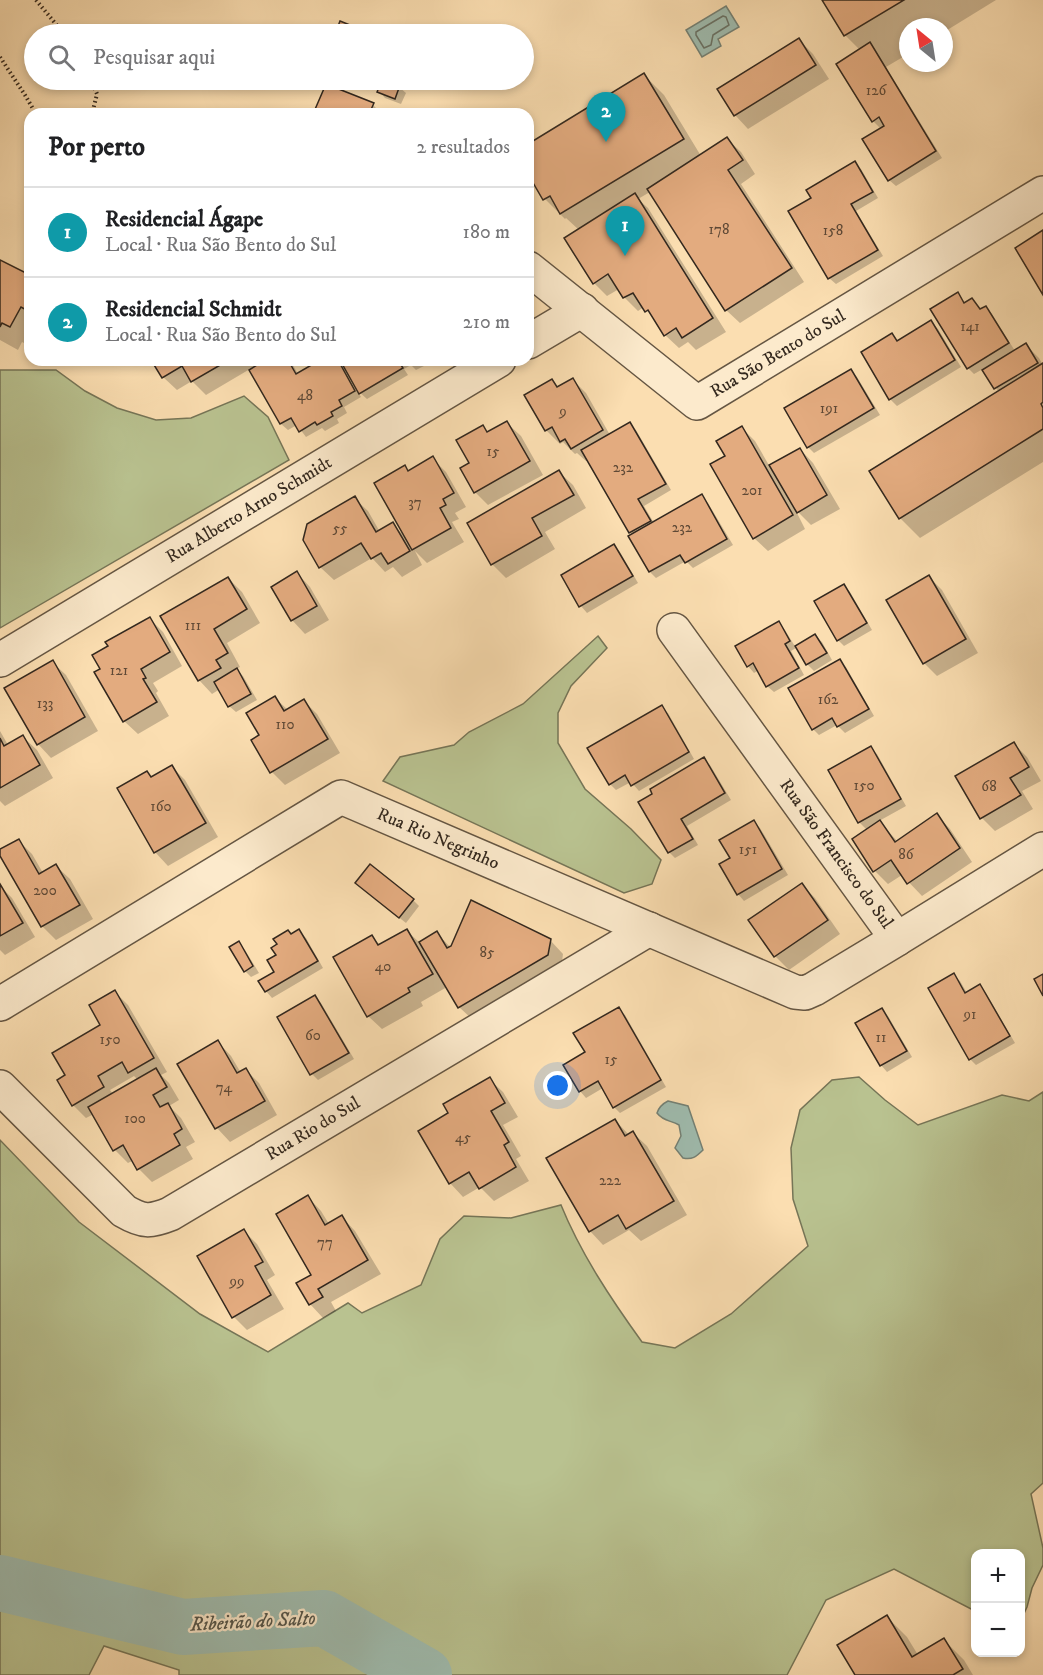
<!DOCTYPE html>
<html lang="pt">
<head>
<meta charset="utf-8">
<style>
  :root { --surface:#fff; --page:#f2f2f2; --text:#202124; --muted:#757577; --line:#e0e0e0; --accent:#d93025 }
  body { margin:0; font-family:"IM FELL DW Pica",serif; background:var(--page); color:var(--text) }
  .controls { position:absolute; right:18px; bottom:18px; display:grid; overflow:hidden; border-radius:12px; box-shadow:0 3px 9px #0003 }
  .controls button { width:54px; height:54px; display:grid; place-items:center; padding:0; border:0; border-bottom:2px solid var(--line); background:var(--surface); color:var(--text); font:30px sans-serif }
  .compass { position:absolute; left:899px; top:18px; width:54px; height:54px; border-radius:50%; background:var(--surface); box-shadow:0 3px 9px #0003; rotate:330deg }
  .you { position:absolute; left:558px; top:1086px; width:21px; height:21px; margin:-15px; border:4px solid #fff; border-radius:50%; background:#1a73e8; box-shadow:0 0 0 9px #1a73e833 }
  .badge { display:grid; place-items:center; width:39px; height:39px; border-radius:50%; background:var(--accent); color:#fff; font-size:20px; font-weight:700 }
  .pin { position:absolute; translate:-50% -50px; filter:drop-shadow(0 2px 3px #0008) }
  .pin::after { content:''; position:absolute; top:32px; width:21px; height:18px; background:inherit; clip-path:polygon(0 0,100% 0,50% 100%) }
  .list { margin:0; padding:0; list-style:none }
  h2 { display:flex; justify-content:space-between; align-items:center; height:78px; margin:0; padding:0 24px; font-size:26px }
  h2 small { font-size:20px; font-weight:400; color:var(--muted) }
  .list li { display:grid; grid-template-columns:39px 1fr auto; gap:18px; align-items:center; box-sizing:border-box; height:90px; padding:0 24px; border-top:2px solid var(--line) }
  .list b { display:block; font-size:22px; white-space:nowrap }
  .list p { margin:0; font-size:20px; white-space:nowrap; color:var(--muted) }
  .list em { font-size:20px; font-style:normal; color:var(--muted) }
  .icon { flex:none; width:33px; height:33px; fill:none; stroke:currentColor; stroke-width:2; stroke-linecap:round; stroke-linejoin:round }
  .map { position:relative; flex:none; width:1043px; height:1675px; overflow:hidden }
  .search { position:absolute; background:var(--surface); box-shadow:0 3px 9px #0003; left:24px; top:24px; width:510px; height:66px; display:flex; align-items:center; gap:15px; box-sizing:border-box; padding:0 21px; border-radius:33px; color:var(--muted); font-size:22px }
  .panel { position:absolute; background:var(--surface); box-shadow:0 3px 9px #0003; left:24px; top:108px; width:510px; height:258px; border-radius:18px }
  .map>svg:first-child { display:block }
</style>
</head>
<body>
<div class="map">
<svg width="1043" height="1675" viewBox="0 0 1043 1675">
  <rect width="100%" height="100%" fill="#fbdeb1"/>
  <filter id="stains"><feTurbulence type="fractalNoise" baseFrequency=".00333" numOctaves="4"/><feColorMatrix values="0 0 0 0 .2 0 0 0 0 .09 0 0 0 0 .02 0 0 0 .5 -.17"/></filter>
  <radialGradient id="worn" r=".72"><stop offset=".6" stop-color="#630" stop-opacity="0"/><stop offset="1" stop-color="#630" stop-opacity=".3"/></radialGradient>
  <g fill="#b9c290" stroke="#767557" stroke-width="1.5">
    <path d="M0,370H56L85,391L117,408L156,420L191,418L244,396L268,417L289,460L0,628Z"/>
    <path d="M598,636L607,648L571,686L558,713V743L585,789L631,829L661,860L652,884L624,893L383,781L400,757L454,745L469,732L523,704Z"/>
    <path d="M859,1077L885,1100L918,1125L1002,1095L1029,1101L1043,1092V1483L1031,1494L1043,1548V1565L1032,1588L1027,1607L1021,1620L1020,1554H976L975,1611L894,1569L826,1600L787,1675H179V1670L104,1646L89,1675H0V1140L79,1222L200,1314L268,1352L348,1303L362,1313L421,1285L440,1239L464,1216L511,1218L561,1205C581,1254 611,1299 642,1342L675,1348L731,1314L808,1246L793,1199L791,1148L800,1110L832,1080Z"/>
  </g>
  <g fill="#9fbcaf" stroke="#748175" stroke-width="1.5">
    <path d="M726,6L739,27L718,39L721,46L702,57L686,30Z"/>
    <path d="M668,1101L688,1106L703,1150C696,1157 692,1160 683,1158L675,1148L681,1136L679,1125C671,1120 664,1122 657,1113C659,1107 662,1104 668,1101Z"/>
  </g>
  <g fill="#0003" fill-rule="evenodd">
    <path d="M823,0H996L944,32V27H908V54L886,67L942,158L896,186L889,180L881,129L873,121L860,50L845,35Z"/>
    <path d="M799,40L813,54L829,79L748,129L735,115Z"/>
    <path d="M644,75L664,95L701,156L727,139L741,152L755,174L741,184L804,282L740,323L726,310L650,192L638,199L648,208L726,332L696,350L688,342L679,348L665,335L657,321L644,307L638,311L624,297L619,289L607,296L594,283L579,230L566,218L565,219L545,199L529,173L535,169L528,158V146Z"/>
    <path d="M384,80L399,87L406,93L401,104L385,98L379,91Z"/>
    <path d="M373,105L379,111L378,114H315Z"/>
    <path d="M854,163L861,169L878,198L856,211L883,256L836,284L829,278L813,198Z"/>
    <path d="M0,262L30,277V346L22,342L18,350L0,340Z"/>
    <path d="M958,294L966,304L972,300L981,310L986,307L992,314L1015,351L1026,345L1039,358L1043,365V462L920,538L900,518L999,392L983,369L974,374L968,368Z"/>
    <path d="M931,322L938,329L961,367L897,406L890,399L863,353L891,335L898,342Z"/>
    <path d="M153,360H256L259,365L268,360H290L298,374L323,360H339L341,362V360H431L432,362L416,370L411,365L404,369L408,375L367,399L357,390L361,397L344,407L347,413L337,419L339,423L325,431L322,428L306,437L297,425L288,430L281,424L250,369L206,395L192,381L177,390L163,377Z"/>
    <path d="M851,371L857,377L880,415L814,453L808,447Z"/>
    <path d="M573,380L586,393L610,435L629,424L636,430L671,490L644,506L654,523L701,496L708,503L733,545L693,568L686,561L656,578L650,572L633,535L588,460L586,461L577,453L575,454L563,442L560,444L546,430L552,381L559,388Z"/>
    <path d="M507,423L521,436L543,475L488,505L475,492L471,463L482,427L488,433Z"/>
    <path d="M742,428L755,441L770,467L800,449L813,463L840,509L811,525L795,509L805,529L768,551L754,538L727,457Z"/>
    <path d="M432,458L446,472L466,507L455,513L459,519L452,522L464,542L427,563L415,551L422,565L402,577L393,567L385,572L372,558L334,580L320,567L354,498L368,511L380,532L393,524L405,537L404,467L409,472Z"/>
    <path d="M559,472L573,485L586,508L545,532L555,549L506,578L492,564Z"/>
    <path d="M614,546L620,552L638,583L587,613L581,606L563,575Z"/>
    <path d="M297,573L310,587L329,620L305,634L292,620Z"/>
    <path d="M929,577L942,590L978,653L937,676L924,663Z"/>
    <path d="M228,578L242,592L260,623L227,643L240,667L236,669L243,676L257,700L236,712L229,706L220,689L212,694L199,680Z"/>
    <path d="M844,586L850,592L872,630L844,646L838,640Z"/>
    <path d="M150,619L163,632L182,666L153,683L158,691L156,693L169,716L138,734L124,721L102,669Z"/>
    <path d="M779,623L785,630L796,648L791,651L804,675L774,692L767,686L759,670L754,673L748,666Z"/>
    <path d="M815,636L822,642L832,660L814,671L807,664Z"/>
    <path d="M839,660L846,667L874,716L845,733L837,725L819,735L813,729Z"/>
    <path d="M52,662L66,675L98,731L51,758L38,744Z"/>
    <path d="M275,698L288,710L304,701L317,714L340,753L285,785L272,772L261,736Z"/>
    <path d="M661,707L668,713L694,759L639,791L631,782L616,790L610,784Z"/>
    <path d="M0,731L8,745L23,737L37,750L53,778L5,806L0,801Z"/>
    <path d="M1014,744L1027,757L1041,781L1022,791L1033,809L995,831L982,818Z"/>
    <path d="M870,748L877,754L906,806L879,821L898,842L937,815L950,829L972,862L922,896L902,875L888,884L875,871L867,830L859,822L830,771Z"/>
    <path d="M703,759L710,765L731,800L687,826L698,845L675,858L669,852L640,803Z"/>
    <path d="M172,767L185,780L218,837L168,866L155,852L152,778Z"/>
    <path d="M754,822L760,828L788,875L744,901L738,894L732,858Z"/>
    <path d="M18,840L32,854L43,873L56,866L70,879L93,919L56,940L42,926L0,853V851Z"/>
    <path d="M802,885L815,898L840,934L789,970L775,956Z"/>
    <path d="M0,886L12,898L35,937L5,955L0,950Z"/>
    <path d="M364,890L413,900L419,906L406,923Z"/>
    <path d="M299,931L306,938L323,968L272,998L266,991L276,973L278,956L292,936Z"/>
    <path d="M407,931L420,943L437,933L451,948L550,940L563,954L561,969L473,1020L459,1007L447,987L421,1002L423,1006L382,1029L368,1016L372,937L381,946Z"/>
    <path d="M239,943L245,950L259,973L251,977L245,971Z"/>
    <path d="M953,975L960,981L967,993L980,986L986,993L1015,1043L976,1065L970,1059Z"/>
    <path d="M115,992L128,1005L167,1072L161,1075L169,1083L179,1100L169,1106L181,1118L195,1142L186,1147L193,1159L152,1182L139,1169L134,1160L128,1163L115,1150L94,1114L86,1118L73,1105L67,1075L102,1025ZM134,1076L138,1080L113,1094L110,1090Z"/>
    <path d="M315,997L321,1003L354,1059L318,1080L312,1074Z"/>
    <path d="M618,1009L625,1015L666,1087L620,1113L614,1107L603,1088L586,1098L580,1091L587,1053Z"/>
    <path d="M882,1009L888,1016L912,1057L887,1072L881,1065Z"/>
    <path d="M218,1042L231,1056L241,1073L246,1070L259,1083L277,1115L230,1142L217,1128L180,1064Z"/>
    <path d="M489,1079L503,1092L518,1117L503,1125L521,1156L516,1159L529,1181L494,1201L480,1187L463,1197L450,1183V1113Z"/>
    <path d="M615,1120L629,1135L633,1133L647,1146L687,1215L641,1241L629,1230L603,1245L590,1231Z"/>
    <path d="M308,1197L321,1211L329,1224L342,1217L355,1231L381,1274L331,1302L336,1311L323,1318L310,1304L313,1275Z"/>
    <path d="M244,1231L257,1244L275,1275L267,1280L284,1309L247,1330L234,1317Z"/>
    <path d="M887,1617L907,1637L918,1655L944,1640L964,1660L973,1675H857Z"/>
  </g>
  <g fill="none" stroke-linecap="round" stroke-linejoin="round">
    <path stroke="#697266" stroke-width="1.5" d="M723,16L726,17L729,25L713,35L711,45L704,48L696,35V32Z"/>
    <path stroke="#9fbcaf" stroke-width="56" d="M0,1583L183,1627L324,1618L424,1675"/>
  </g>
  <g fill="#e3ab7f" stroke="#33281e" stroke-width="1.5">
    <path d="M822,0H904L844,36Z"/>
    <path d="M340,21L372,34H335Z"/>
    <path d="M799,38L816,65L734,116L717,89Z"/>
    <path d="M870,42L936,151L888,181L862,139L884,126L879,117L872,122L836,64Z"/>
    <path d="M644,73L684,139L560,214L550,196L543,200L528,174V172L533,169L528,161V144Z"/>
    <path d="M382,80L400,85L395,99L377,92Z"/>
    <path d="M326,84L374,103L369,114H313Z"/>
    <path d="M727,137L743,160L728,170L792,268L725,311L647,189Z"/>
    <path d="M855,161L873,192L851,204L878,250L828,279L788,211L811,198L806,190Z"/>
    <path d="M635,193L713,318L682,338L676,328L664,336L648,310L645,312L633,293L623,298L608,274L593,284L564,238Z"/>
    <path d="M1043,230V295L1015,248Z"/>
    <path d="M0,260L30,275V312L21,307L10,327L2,323L0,327Z"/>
    <path d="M958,292L964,303L972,298L980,309L986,306L1009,343L967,369L930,309Z"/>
    <path d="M931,320L955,360L889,400L861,352L892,333L897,341Z"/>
    <path d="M1026,343L1038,363L994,389L982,370Z"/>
    <path d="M151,360H229L191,382L182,366L162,378Z"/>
    <path d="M265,360H288L296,374L320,360H338L355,391L339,400L342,406L331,412L333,416L317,425L315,422L299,432L291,418L280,424L249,370Z"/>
    <path d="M340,360H403L399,362L403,368L359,394Z"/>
    <path d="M1043,363V402L1041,404L1043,408V429L899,519L869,471Z"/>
    <path d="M851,369L874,408L807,448L784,408Z"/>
    <path d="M573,378L603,430L571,449L565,439L560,442L552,427L545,431L524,395L552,379L557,387Z"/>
    <path d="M507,421L530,461L474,493L460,468L469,463L456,440L483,425L487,432Z"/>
    <path d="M630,422L666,484L638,499L651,521L629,533L581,450Z"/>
    <path d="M742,426L793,515L753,539L710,464L725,456L716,441Z"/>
    <path d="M800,448L827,495L797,513L769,465Z"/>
    <path d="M433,456L454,493L443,499L446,505L440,508L451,528L412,550L374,483L405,465L408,471Z"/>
    <path d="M559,470L574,495L532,518L542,536L491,565L467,523Z"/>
    <path d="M702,494L727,539L685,563L680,555L649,572L628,536Z"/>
    <path d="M355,496L376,532L393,522L410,551L388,564L381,553L371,559L361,543L319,568L303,540L307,524Z"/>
    <path d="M614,544L633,576L579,607L561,575Z"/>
    <path d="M297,571L317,606L291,621L271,587Z"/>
    <path d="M929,575L966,639L923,664L886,600Z"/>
    <path d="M228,577L247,609L214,629L228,653L216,660L221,668L198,681L160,616Z"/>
    <path d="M844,584L867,623L837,641L814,601Z"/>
    <path d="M150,617L170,652L141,669L146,678L143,679L157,702L123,722L94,672L100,669L92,655L108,646L105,642Z"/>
    <path d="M779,621L790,641L785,644L799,668L766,687L753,663L747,667L735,646Z"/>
    <path d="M815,634L827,653L806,665L795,646Z"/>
    <path d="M840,659L869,709L837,727L832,718L812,730L788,688Z"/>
    <path d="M53,660L85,717L37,745L4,688Z"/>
    <path d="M237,668L251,694L228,707L214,682Z"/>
    <path d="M275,696L284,711L304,699L328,739L270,773L251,740L259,735L246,713Z"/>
    <path d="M662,705L689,752L631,786L625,775L609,785L587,748Z"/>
    <path d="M23,735L40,765L0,788V738L4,746Z"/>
    <path d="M1014,742L1029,767L1010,778L1021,795L980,819L955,776Z"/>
    <path d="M871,746L901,799L858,823L828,770Z"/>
    <path d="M704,757L725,793L681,819L693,839L668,853L638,802L652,794L650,789Z"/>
    <path d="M172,765L206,823L154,853L117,788L147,771L151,777Z"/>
    <path d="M937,813L960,848L907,884L891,860L873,872L852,839L880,820L895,842Z"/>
    <path d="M754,820L782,869L737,895L719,864L730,858L719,840Z"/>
    <path d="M19,839L39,874L56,864L80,905L41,927L0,856V849Z"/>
    <path d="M370,864L414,899L399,918L355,883Z"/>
    <path d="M802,883L828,920L774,957L748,920Z"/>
    <path d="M0,884L23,923L0,936Z"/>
    <path d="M471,900L551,939L548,955L458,1008L419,942L437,931L447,948L451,946Z"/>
    <path d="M299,929L318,961L265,992L258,981L274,972L267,960L276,955L271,948L277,944L273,939L288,930L291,934Z"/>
    <path d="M407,929L433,974L408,988L410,992L367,1017L333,957L372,935L378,945Z"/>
    <path d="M239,941L253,966L244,972L229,947Z"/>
    <path d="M954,973L965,993L980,984L1010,1036L969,1060L928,988Z"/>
    <path d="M1043,974V996L1034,979Z"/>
    <path d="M115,990L154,1058L128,1073L122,1062L98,1076L104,1087L72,1106L57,1080L65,1075L52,1053L100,1025L89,1005Z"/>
    <path d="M315,995L349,1053L310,1075L277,1017Z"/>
    <path d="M619,1007L661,1080L613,1108L598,1081L579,1092L563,1065L585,1052L573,1033Z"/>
    <path d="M882,1008L907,1051L880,1066L855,1023Z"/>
    <path d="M218,1040L237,1073L246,1068L265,1101L215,1129L177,1064Z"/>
    <path d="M156,1068L167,1087L153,1095L160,1107L168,1103L182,1129L174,1134L180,1145L137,1170L123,1145L113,1151L88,1107Z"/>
    <path d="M490,1077L505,1103L491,1111L509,1142L504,1145L516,1167L479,1189L469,1172L449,1184L418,1131L448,1113L443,1104Z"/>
    <path d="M615,1119L625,1136L633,1131L674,1201L626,1229L618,1215L589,1232L546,1158Z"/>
    <path d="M308,1195L325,1225L342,1215L368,1260L318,1289L323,1297L309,1305L296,1283L311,1275L276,1214Z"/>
    <path d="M244,1229L263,1262L255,1266L271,1295L232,1318L197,1256Z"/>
    <path d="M887,1615L912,1657L944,1638L963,1669L953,1675H855L837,1645Z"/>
  </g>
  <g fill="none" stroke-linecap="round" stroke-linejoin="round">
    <g stroke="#655643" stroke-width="36">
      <g id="minor">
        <path d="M528,268L697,403L1043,193"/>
        <path d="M528,342L582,310"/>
        <path d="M674,630L897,939L1043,849"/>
        <path d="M0,660L499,360"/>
        <path d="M0,1004L341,797L795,992L805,993L814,989L897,939"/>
        <path d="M0,1087L124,1211C143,1222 150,1222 170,1214L649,929"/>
      </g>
    </g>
    <g stroke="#33281e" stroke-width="4" stroke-dasharray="1.5 3" stroke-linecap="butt">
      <path d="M36,0L64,34"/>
      <path d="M0,57L25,95L36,114"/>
      <path d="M91,80L97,94L92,114"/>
    </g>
    <use href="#minor" stroke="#fceacc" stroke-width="33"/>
  </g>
  <g text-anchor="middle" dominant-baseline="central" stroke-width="4.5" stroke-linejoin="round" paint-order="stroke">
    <g font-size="15" fill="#5f4936">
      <text x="876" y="90">126</text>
      <text x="719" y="229">178</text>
      <text x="833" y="230">158</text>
      <text x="970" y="326">141</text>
      <text x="305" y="395">48</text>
      <text x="829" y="408">191</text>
      <text x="563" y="411">9</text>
      <text x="493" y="451">15</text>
      <text x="623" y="467">232</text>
      <text x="752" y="490">201</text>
      <text x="415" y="502">37</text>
      <text x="682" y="527">232</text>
      <text x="340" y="528">55</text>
      <text x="193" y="625">111</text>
      <text x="119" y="670">121</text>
      <text x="828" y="699">162</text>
      <text x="45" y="703">133</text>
      <text x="285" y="724">110</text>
      <text x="864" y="785">150</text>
      <text x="989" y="786">68</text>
      <text x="161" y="806">160</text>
      <text x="748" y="849">151</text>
      <text x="906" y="854">86</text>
      <text x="45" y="890">200</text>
      <text x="487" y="952">85</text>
      <text x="383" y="966">40</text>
      <text x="970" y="1014">91</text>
      <text x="313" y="1035">60</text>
      <text x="881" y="1037">11</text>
      <text x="110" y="1039">150</text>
      <text x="611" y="1059">15</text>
      <text x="224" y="1087">74</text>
      <text x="135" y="1118">100</text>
      <text x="463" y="1137">45</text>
      <text x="610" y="1180">222</text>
      <text x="325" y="1242">77</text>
      <text x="237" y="1281">99</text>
    </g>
    <g font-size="18" fill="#33281e" stroke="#fceacc">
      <text transform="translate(778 354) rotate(-31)">Rua São Bento do Sul</text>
      <text transform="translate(249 510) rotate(-31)">Rua Alberto Arno Schmidt</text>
      <text transform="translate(438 839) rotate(23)">Rua Rio Negrinho</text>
      <text transform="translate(836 854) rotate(54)">Rua São Francisco do Sul</text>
      <text transform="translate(313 1129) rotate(-31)">Rua Rio do Sul</text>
    </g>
    <g font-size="20" font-style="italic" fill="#53544a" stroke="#fceacc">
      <text transform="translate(253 1622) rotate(-3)">Ribeirão do Salto</text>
    </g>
  </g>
  <rect width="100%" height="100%" filter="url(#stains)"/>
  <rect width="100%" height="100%" fill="url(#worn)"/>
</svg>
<div class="controls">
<button>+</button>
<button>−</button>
</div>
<svg class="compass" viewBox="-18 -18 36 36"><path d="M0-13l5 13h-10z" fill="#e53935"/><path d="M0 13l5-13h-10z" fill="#757577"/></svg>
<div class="you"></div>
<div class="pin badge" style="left:625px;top:256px;background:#0f9aa8">1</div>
<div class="pin badge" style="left:606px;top:142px;background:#0f9aa8">2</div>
<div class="search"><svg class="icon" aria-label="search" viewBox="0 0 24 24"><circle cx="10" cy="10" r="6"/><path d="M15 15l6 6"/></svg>Pesquisar aqui</div>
<section class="panel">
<h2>Por perto<small>2 resultados</small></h2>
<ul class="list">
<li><span class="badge" style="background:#0f9aa8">1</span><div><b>Residencial Ágape</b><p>Local · Rua São Bento do Sul</p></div><em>180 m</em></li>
<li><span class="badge" style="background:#0f9aa8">2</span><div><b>Residencial Schmidt</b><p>Local · Rua São Bento do Sul</p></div><em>210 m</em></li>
</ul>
</section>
</div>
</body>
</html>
